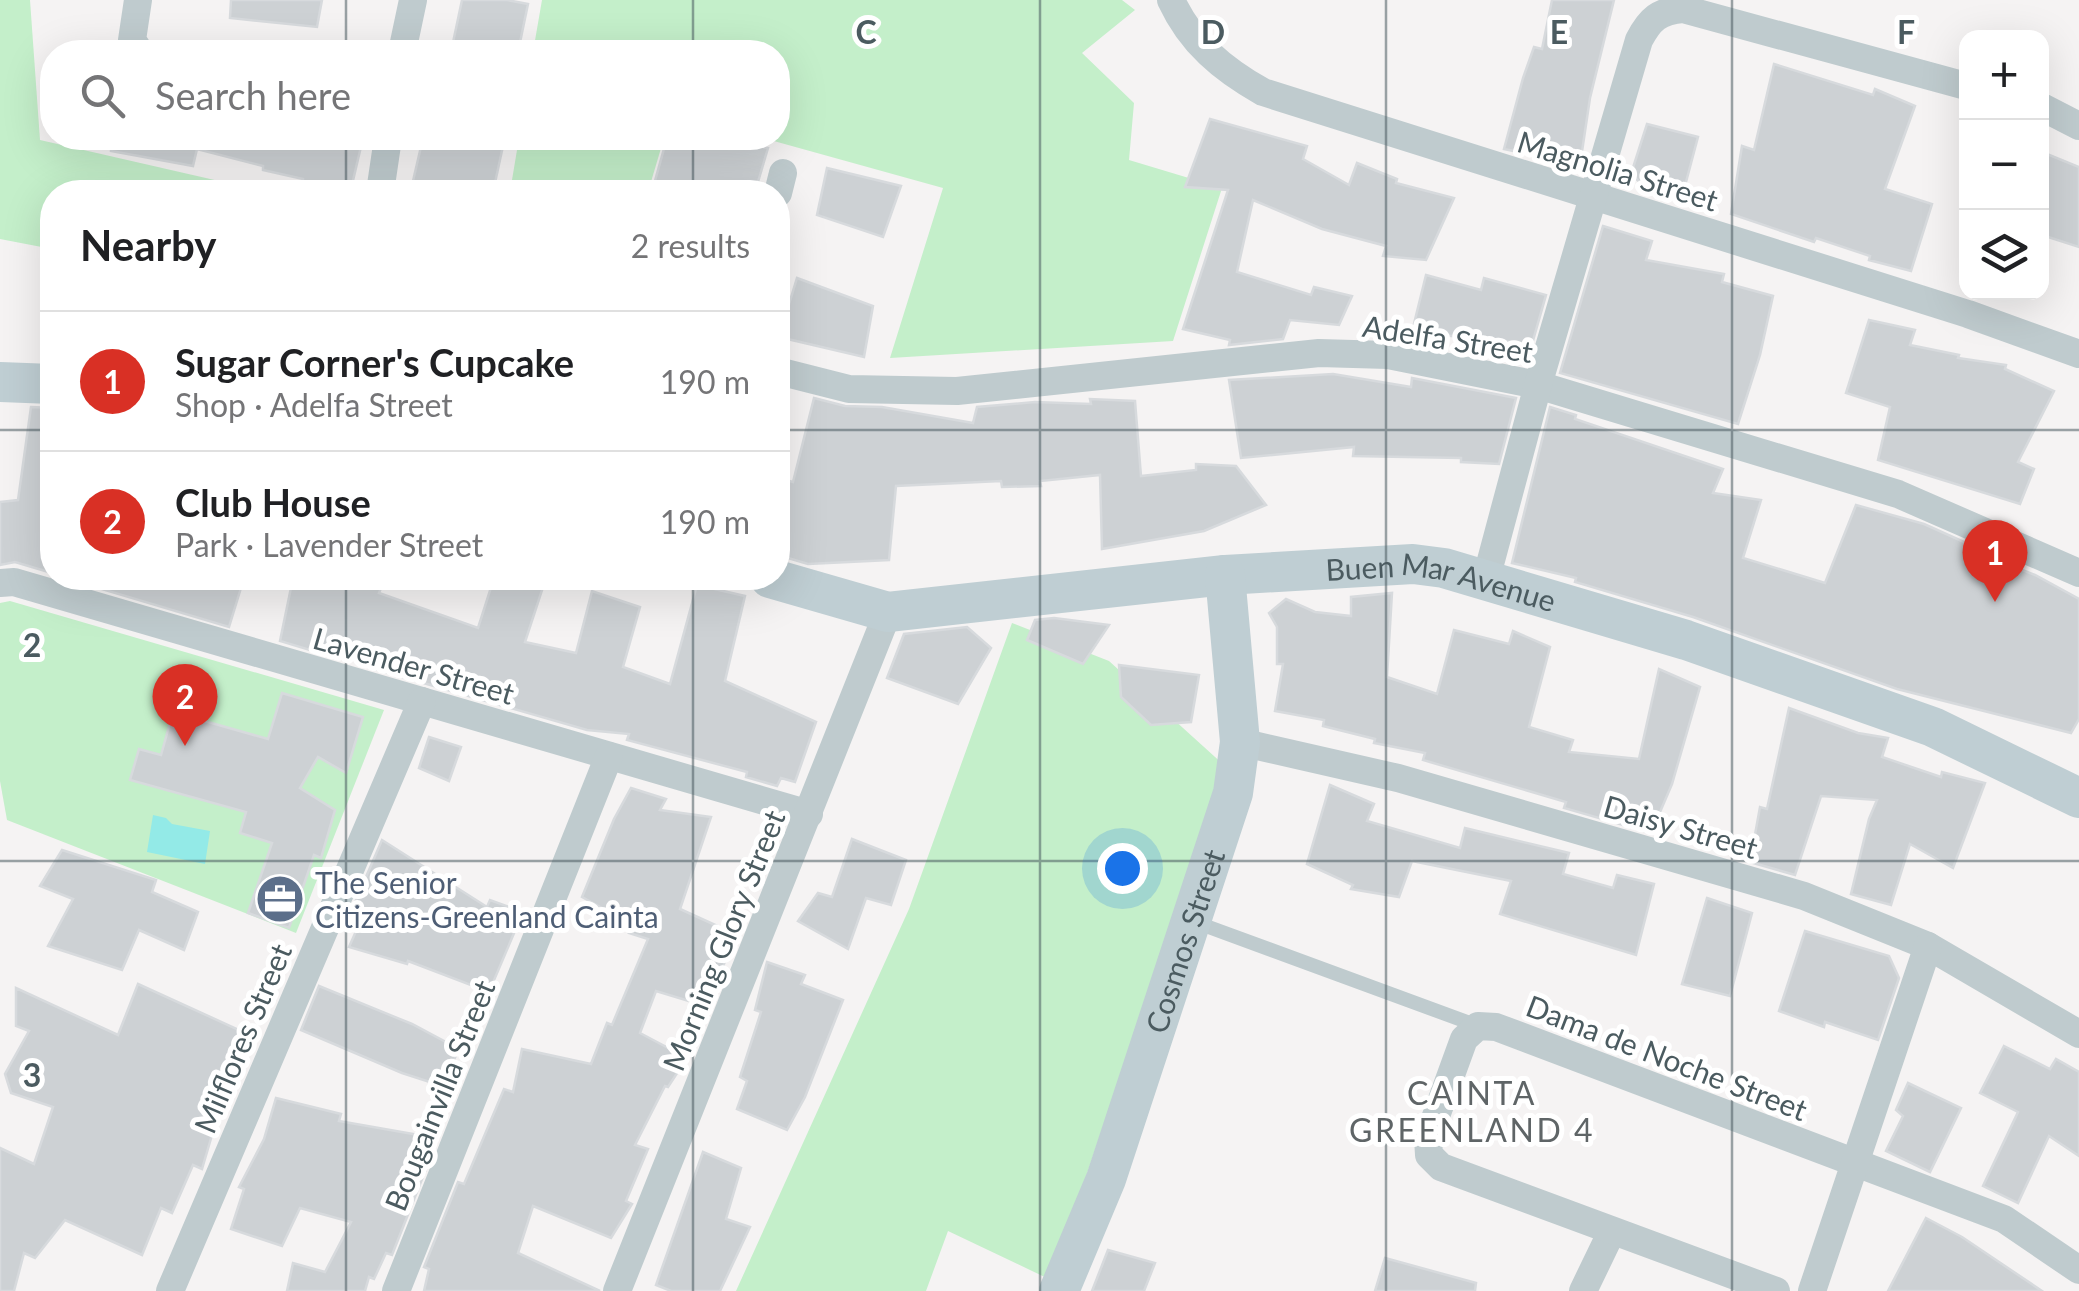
<!DOCTYPE html>
<html lang="en">
<head>
<meta charset="utf-8">
<style>
  :root { --surface:#fff; --page:#f2f2f2; --text:#202124; --muted:#757577; --line:#e0e0e0; --accent:#d93025 }
  body { margin:0; font-family:Lato,sans-serif; background:var(--page); color:var(--text) }
  .controls { position:absolute; right:30px; top:30px; display:grid; overflow:hidden; border-radius:20px; box-shadow:0 10px 40px #0002 }
  .controls button { width:90px; height:90px; display:grid; place-items:center; padding:0; border:0; border-bottom:2px solid var(--line); background:var(--surface); color:var(--text); font:50px sans-serif }
  .you { position:absolute; left:1122px; top:868px; width:35px; height:35px; margin:-25px; border:8px solid #fff; border-radius:50%; background:#1a73e8; box-shadow:0 0 0 15px #1a73e833 }
  .badge { display:grid; place-items:center; width:65px; height:65px; border-radius:50%; background:var(--accent); color:#fff; font-size:32px; font-weight:700 }
  .pin { position:absolute; translate:-50% -82px; filter:drop-shadow(0 2px 5px #0008) }
  .pin::after { content:''; position:absolute; top:52px; width:35px; height:30px; background:inherit; clip-path:polygon(0 0,100% 0,50% 100%) }
  .list { margin:0; padding:0; list-style:none }
  h2 { display:flex; justify-content:space-between; align-items:center; height:130px; margin:0; padding:0 40px; font-size:42px }
  h2 small { font-size:32px; font-weight:400; color:var(--muted) }
  .list li { display:grid; grid-template-columns:65px 1fr auto; gap:30px; align-items:center; box-sizing:border-box; height:140px; padding:0 40px; border-top:2px solid var(--line) }
  .list b { display:block; font-size:38px; white-space:nowrap }
  .list p { margin:0; font-size:32px; white-space:nowrap; color:var(--muted) }
  .list em { font-size:32px; font-style:normal; color:var(--muted) }
  .icon { flex:none; width:55px; height:55px; fill:none; stroke:currentColor; stroke-width:2; stroke-linecap:round; stroke-linejoin:round }
  .map { position:relative; flex:none; width:2079px; height:1291px; overflow:hidden }
  .search { position:absolute; background:var(--surface); box-shadow:0 10px 40px #0002; left:40px; top:40px; width:750px; height:110px; display:flex; align-items:center; gap:25px; box-sizing:border-box; padding:0 35px; border-radius:40px; color:var(--muted); font-size:38px }
  .panel { position:absolute; background:var(--surface); box-shadow:0 10px 40px #0002; left:40px; top:180px; width:750px; height:410px; border-radius:40px }
  .map>svg:first-child { display:block }
</style>
</head>
<body>
<div class="map">
<svg width="2079" height="1291" viewBox="0 0 2079 1291">
  <rect width="100%" height="100%" fill="#f5f3f3"/>
  <g fill="#c4efca">
    <path d="M0,0H30L40,140L267,192H52V249L0,239Z"/>
    <path d="M542,0H1122L1135,10L1082,53L1134,103L1129,160L1222,188L1173,341L890,358L943,188L763,138H778V52H533Z"/>
    <path d="M519,138H664L648,192H510Z"/>
    <path d="M10,601L384,710L296,933L7,820L0,781V603Z"/>
    <path d="M1012,623L1109,661L1225,766L1051,1280L948,1231L926,1291H736L909,909Z"/>
  </g>
  <path fill="#93eae7" d="M153,815L166,818L172,824L210,831L205,864L147,852Z"/>
  <g fill="#cdd1d4" stroke="#d7dadd" stroke-width="2.5">
    <path d="M231,0H322L317,27L230,18Z"/>
    <path d="M462,0H507L528,4L518,52H451Z"/>
    <path d="M1552,0H1614L1590,98L1580,165L1504,149L1523,78L1534,47L1542,49Z"/>
    <path d="M1774,64L1873,95L1875,89L1915,106L1885,189L1932,204L1911,271L1869,260L1870,256L1816,238L1814,242L1731,214L1742,146L1754,150Z"/>
    <path d="M1210,119L1307,146L1303,159L1349,185L1357,163L1397,179L1396,183L1454,198L1426,260L1383,256L1386,246L1322,229L1253,200L1237,272L1311,295L1314,287L1352,296L1339,325L1290,320L1283,339L1229,345L1230,340L1183,329L1228,190L1185,187Z"/>
    <path d="M1647,124L1698,137L1682,197L1648,190L1631,174Z"/>
    <path d="M112,138H363L351,189L303,183V179L263,170V166L197,149L193,166L111,151Z"/>
    <path d="M423,138H464L503,146L493,192H465L413,181Z"/>
    <path d="M667,138H707L768,148L755,192H667L653,188Z"/>
    <path d="M2042,152L2079,167V247L2042,235Z"/>
    <path d="M827,168L901,186L883,237L817,215Z"/>
    <path d="M1603,226L1652,241L1646,260L1724,274L1722,282L1773,296L1760,355L1738,424L1560,373Z"/>
    <path d="M1426,275L1481,290L1484,278L1546,295L1526,365L1509,361V342L1412,332Z"/>
    <path d="M797,278L873,306L864,357L779,337Z"/>
    <path d="M1869,320L1915,330L1910,345L1959,355L1958,358L2006,365L2005,369L2054,391L2018,462L2034,469L2020,504L1878,460L1890,407L1846,393Z"/>
    <path d="M1333,374L1411,387L1412,378L1516,398L1499,464L1461,462V458L1353,456L1354,447L1241,458L1229,380Z"/>
    <path d="M814,398L845,406L882,407L973,423L977,407L1035,402L1091,404L1090,399L1135,401L1141,476L1196,470V464L1236,466L1266,505L1204,531L1102,549L1100,475L1040,481L1041,486L1002,487L1001,481L896,486L889,560L808,564L778,555V478L793,482Z"/>
    <path d="M31,407L52,408V573L15,562L0,565V502L18,500Z"/>
    <path d="M1550,407L1576,415L1575,419L1723,469L1713,493L1761,500L1743,558L1825,583L1856,505L1924,524L1982,550L1980,553L2035,575L2079,599V719L2071,733L1897,689L1693,617L1575,582L1576,578L1512,563Z"/>
    <path d="M79,578H244L229,627L78,582Z"/>
    <path d="M293,578H385L379,593L478,628L494,578H546L525,642L576,653L592,591L640,607L623,667L670,684L697,585L745,596L725,681L816,722L795,782L781,778L777,786L746,777L747,772L627,740L629,734L587,730L375,669L377,660L325,647L323,654L280,641Z"/>
    <path d="M1392,593L1387,677L1437,694L1454,630L1509,644L1513,631L1550,647L1529,727L1573,740L1569,752L1639,759L1659,669L1700,687L1672,784L1651,833L1564,808L1566,802L1423,760L1425,753L1374,743L1375,739L1323,726L1324,720L1275,711L1283,664H1277V627L1269,613L1286,599L1315,612L1351,616V597Z"/>
    <path d="M1054,618L1109,625L1083,664L1027,640L1035,620Z"/>
    <path d="M967,627L991,648L958,704L887,678L904,634Z"/>
    <path d="M1119,665L1199,675L1191,722L1151,725L1121,697Z"/>
    <path d="M282,693L363,717L346,773L318,757L300,788L335,810L321,858L314,855L289,928L248,913L272,843L240,833L246,812L130,780L139,749L161,755L173,712L268,739Z"/>
    <path d="M1789,708L1858,733L1888,738L1882,757L1941,777L1942,772L1985,783L1953,868L1910,844L1891,905L1851,894L1869,819L1877,800L1821,796L1795,875L1750,862L1760,807L1767,809Z"/>
    <path d="M429,737L461,747L449,781L419,768Z"/>
    <path d="M1330,785L1374,804L1367,821L1460,848L1465,828L1569,853L1563,874L1613,888L1617,875L1654,884L1636,955L1500,914L1511,881L1412,861L1399,897L1351,889L1353,885L1307,864Z"/>
    <path d="M631,788L666,799L660,810L711,817L680,909L735,934L720,975L702,1005L656,991L640,1033L687,1058L668,1087L665,1086L635,1145L648,1149L626,1201L632,1204L611,1238L533,1206L518,1253L600,1291H424L429,1269L424,1267L458,1182L464,1184L504,1089L513,1092L522,1049L591,1064L607,1023L612,1025L648,939L629,933L633,925L582,897L614,819Z"/>
    <path d="M852,839L906,860L891,905L866,898L848,949L798,921L818,893L832,897Z"/>
    <path d="M382,840L487,907L490,900L523,912L489,992L408,961L407,964L349,947L357,929L346,923Z"/>
    <path d="M62,850L156,880L152,892L198,912L184,950L139,930L122,970L48,946L73,899L40,886Z"/>
    <path d="M1707,898L1752,913L1730,996L1682,984Z"/>
    <path d="M1805,931L1889,956L1899,978L1878,1040L1825,1022L1824,1027L1779,1011Z"/>
    <path d="M767,962L805,975L801,984L843,1000L805,1097L787,1130L737,1109L747,1081L740,1077L761,1012L755,1010Z"/>
    <path d="M138,984L250,1035L234,1071L228,1069L208,1134L212,1135L202,1169L193,1165L172,1213L161,1208L142,1255L65,1220L35,1258L24,1253L14,1291H0V1148L34,1164L53,1107L11,1093L5,1074L29,1031L16,1026V988L118,1035Z"/>
    <path d="M319,986L412,1024L459,1049L442,1086L402,1073L301,1030Z"/>
    <path d="M2004,1046L2050,1069L2056,1059L2079,1072V1156L2049,1136L2018,1203L1983,1186L2018,1112L1980,1093Z"/>
    <path d="M1908,1083L1961,1108L1930,1172L1886,1151L1903,1116L1896,1110Z"/>
    <path d="M276,1098L341,1114L339,1121L430,1137L418,1167L426,1169L392,1255L386,1253L374,1279L369,1277L365,1291H287L293,1263L325,1272L351,1222L300,1208L282,1246L231,1229L244,1189L239,1187L264,1139Z"/>
    <path d="M703,1152L741,1168L726,1219L750,1227L720,1291H671L656,1285Z"/>
    <path d="M1926,1218L1962,1237L2042,1291H1888Z"/>
    <path d="M1108,1250L1155,1263L1144,1291H1092Z"/>
    <path d="M1385,1258L1476,1283L1475,1291H1375Z"/>
  </g>
  <g fill="none" stroke-linecap="round" stroke-linejoin="round">
    <path stroke="#bfcbce" stroke-width="14" d="M1195,922L1478,1026"/>
    <g stroke="#bfcbce" stroke-width="28">
      <path d="M138,0L132,40L140,52"/>
      <path d="M1171,0C1191,43 1222,69 1263,92L1968,314L2079,354"/>
      <path d="M402,52L413,0"/>
      <path d="M2042,107L2079,126"/>
      <path d="M380,192L388,138"/>
      <path d="M778,193L783,173"/>
      <path d="M778,371L849,389L957,391L1319,353L1388,355L1538,385L1898,494L2079,573"/>
      <path d="M1486,579L1538,385L1639,40C1650,19 1659,11 1683,9L1966,86"/>
      <path d="M0,583L14,582L809,814"/>
      <path d="M1240,742L1398,778L1804,896L1928,946L2079,1034"/>
      <path d="M170,1291L422,701"/>
      <path d="M396,1291L609,756"/>
      <path d="M617,1291L888,612"/>
      <path d="M1583,1291L1612,1231"/>
      <path d="M1776,1291L1441,1167L1429,1155L1428,1138L1464,1039L1478,1026L1496,1027L2004,1219L2079,1270"/>
      <path d="M1812,1291L1928,946"/>
    </g>
    <g stroke="#bfced3" stroke-width="40">
      <path d="M0,382L52,384"/>
      <path id="s1" d="M770,578L888,612L1225,575L1413,564L1444,568L1686,640L1933,727L2079,798"/>
      <path id="s2" d="M1059,1291L1106,1179L1233,793L1240,742L1225,575"/>
    </g>
  </g>
  <path fill="none" stroke="#4b5b60" stroke-width="2.5" stroke-opacity="0.55" d="M346,0V52M693,0V52M1040,0V1291M1386,0V1291M1732,0V1291M346,138V192M693,138V192M0,430H52M778,430H2079M346,578V1291M693,578V1291M0,861H2079"/>
  <defs>
    <g id="office-disc" transform="scale(2.5)"><circle r="9.5" fill="#5c6f8a" stroke="#fff"/><path d="M-6-3h4V-5.5h4V-3h4V5H-6ZM-1-4.5V-3h2v-1.5ZM-6 0V1H6V0Z" fill="#fff"/></g>
  </defs>
  <g fill-rule="evenodd">
    <use href="#office-disc" x="280" y="899"/>
  </g>
  <g text-anchor="middle" dominant-baseline="central" stroke-width="10" stroke-linejoin="round" paint-order="stroke">
    <g font-size="30" fill="#4b5b60" stroke="#fff">
      <text transform="translate(1618 170) rotate(17)">Magnolia Street</text>
      <text transform="translate(1448 338) rotate(9)">Adelfa Street</text>
      <text stroke="none"><textPath href="#s1" startOffset="680">Buen Mar Avenue</textPath></text>
      <text transform="translate(414 665) rotate(16)">Lavender Street</text>
      <text transform="translate(1681 826) rotate(16)">Daisy Street</text>
      <text stroke="none"><textPath href="#s2" startOffset="372">Cosmos Street</textPath></text>
      <text transform="translate(723 940) rotate(-68)">Morning Glory Street</text>
      <text transform="translate(242 1038) rotate(-67)">Milflores Street</text>
      <text transform="translate(1667 1057) rotate(21)">Dama de Noche Street</text>
      <text transform="translate(439 1095) rotate(-68)">Bougainvilla Street</text>
    </g>
    <g font-size="30" fill="#4e5e75" stroke="#fff" text-anchor="start">
      <text x="315" y="882">The Senior<tspan x="315" dy="34">Citizens-Greenland Cainta</tspan></text>
    </g>
    <g font-size="32" letter-spacing="2.5" fill="#5f6567" stroke="#fff">
      <text x="1472" y="1092">CAINTA<tspan x="1472" dy="37">GREENLAND 4</tspan></text>
    </g>
  </g>
  <g font-size="32" text-anchor="middle" font-weight="bold" fill="#4b5b60" stroke="#fff" stroke-width="10" stroke-linejoin="round" paint-order="stroke">
    <text x="866" y="44">C</text>
    <text x="1213" y="44">D</text>
    <text x="1559" y="44">E</text>
    <text x="1906" y="44">F</text>
    <text x="32" y="657">2</text>
    <text x="32" y="1087">3</text>
  </g>
</svg>
<div class="controls">
<button>+</button>
<button>−</button>
<button><svg class="icon" aria-label="layers" viewBox="0 0 24 24"><path d="M12 4l9 5-9 5-9-5zM3 14l9 5 9-5"/></svg></button>
</div>
<div class="you"></div>
<div class="pin badge" style="left:1995px;top:602px">1</div>
<div class="pin badge" style="left:185px;top:746px">2</div>
<div class="search"><svg class="icon" aria-label="search" viewBox="0 0 24 24"><circle cx="10" cy="10" r="6"/><path d="M15 15l6 6"/></svg>Search here</div>
<section class="panel">
<h2>Nearby<small>2 results</small></h2>
<ul class="list">
<li><span class="badge">1</span><div><b>Sugar Corner's Cupcake</b><p>Shop · Adelfa Street</p></div><em>190 m</em></li>
<li><span class="badge">2</span><div><b>Club House</b><p>Park · Lavender Street</p></div><em>190 m</em></li>
</ul>
</section>
</div>
</body>
</html>
